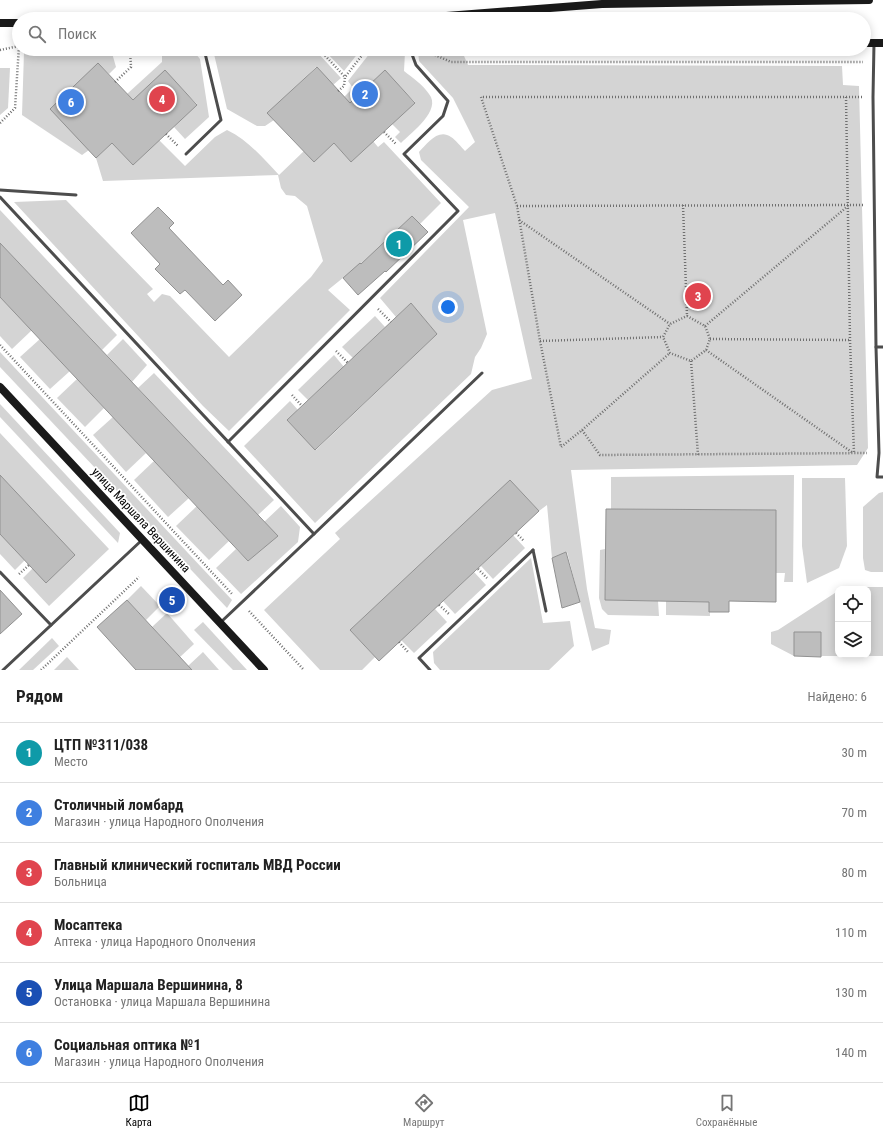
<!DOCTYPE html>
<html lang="ru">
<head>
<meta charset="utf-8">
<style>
  :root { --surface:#fff; --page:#f2f2f2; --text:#222; --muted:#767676; --line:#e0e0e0; --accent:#000 }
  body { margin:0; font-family:"Roboto Condensed",sans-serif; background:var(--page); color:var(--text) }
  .controls { position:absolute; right:12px; bottom:12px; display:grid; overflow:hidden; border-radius:8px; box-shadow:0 2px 10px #0003 }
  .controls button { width:36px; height:36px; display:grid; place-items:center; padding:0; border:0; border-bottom:1px solid var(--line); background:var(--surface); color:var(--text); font:20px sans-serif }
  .you { position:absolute; left:448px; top:307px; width:14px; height:14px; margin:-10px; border:3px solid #fff; border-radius:50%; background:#1a73e8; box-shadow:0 0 0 6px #1a73e833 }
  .badge { display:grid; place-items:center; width:26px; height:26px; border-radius:50%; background:var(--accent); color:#fff; font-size:13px; font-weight:700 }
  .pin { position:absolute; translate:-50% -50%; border:2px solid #fff; box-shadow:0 1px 4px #0006 }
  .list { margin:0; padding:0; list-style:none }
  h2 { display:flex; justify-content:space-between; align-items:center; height:52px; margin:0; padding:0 16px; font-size:17px }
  h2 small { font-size:13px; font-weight:400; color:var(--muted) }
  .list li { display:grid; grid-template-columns:26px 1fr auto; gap:12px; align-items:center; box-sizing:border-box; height:60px; padding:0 16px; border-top:1px solid var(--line) }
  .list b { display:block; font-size:15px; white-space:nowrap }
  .list p { margin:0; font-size:13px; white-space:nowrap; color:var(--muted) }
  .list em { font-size:13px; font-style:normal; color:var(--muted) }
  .icon { flex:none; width:22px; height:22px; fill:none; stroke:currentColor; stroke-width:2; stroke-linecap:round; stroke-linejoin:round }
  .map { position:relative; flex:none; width:883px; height:670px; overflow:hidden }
  .search { position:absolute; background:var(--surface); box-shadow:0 2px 10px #0003; left:12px; right:12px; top:12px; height:44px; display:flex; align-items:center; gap:10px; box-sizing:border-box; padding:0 14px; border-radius:22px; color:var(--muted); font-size:15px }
  .sheet { height:412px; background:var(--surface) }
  nav { display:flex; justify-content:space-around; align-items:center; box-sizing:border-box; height:56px; border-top:1px solid var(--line); background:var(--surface); font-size:11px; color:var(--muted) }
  nav a { display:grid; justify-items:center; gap:2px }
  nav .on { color:var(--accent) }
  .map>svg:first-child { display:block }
</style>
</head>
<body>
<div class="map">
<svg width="883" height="670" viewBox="0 0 883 670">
  <rect width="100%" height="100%" fill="#fff"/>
  <g fill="#d4d4d4">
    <path d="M422,49H461L468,65L842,66L843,85L859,86L868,448L857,465L571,470L587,589L595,628L611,630L609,644L592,651L580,602L567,552L552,558L547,505L539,511L510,481L350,630L375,657L362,670H320L264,610L340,539L335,533L492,390L532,379L495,213L463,220L487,334L481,348L475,357L471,374L315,523L244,446L290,401L298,410L287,420L316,450L437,334L411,303L396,317L380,298L469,207L421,160L419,152C427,144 438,128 451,137C456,140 461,147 465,151L475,142L453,98L419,61L418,51Z"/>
    <path d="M325,51L359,52L344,71Z"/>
    <path d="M24,52L112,53L116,67L109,74L98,63L89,150L82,155L22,115Z"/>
    <path d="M317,52L341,78L333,85L316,67L268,113L274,120L265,126H257L227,109L214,54Z"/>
    <path d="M405,52L404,71C413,78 423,85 429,94C442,110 412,132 401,143L395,137L400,132L392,124L415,102L385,71L350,103L344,97L353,88L348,81L370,53Z"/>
    <path d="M195,53L200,59L209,117L185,139L174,127L197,104L165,71L133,100L127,94L162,62V54Z"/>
    <path d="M0,68H10L8,108L0,115Z"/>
    <path d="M227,130C248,140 263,158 279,175L304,151L314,162L334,143L351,162L373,141L378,147L384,142L441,203L420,224L412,216L370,256L328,290L350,310L229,431L203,406L14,202L66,200L153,289L147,294L154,302L162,294L170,296L229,357L311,277L323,261L307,206L295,196L286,195L281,188L278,175L103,181L96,158L112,143L133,165L159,140L185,166L215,137Z"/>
    <path d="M0,210L117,335L102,350L0,243Z"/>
    <path d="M0,297L32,330L12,349L0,336Z"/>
    <path d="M375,316L385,327L353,358L342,347Z"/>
    <path d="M40,339L70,371L50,389L20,357Z"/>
    <path d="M123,339L147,365L132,382L107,355Z"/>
    <path d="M0,352L232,600L227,608L0,367Z"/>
    <path d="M334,355L344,367L308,400L298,390Z"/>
    <path d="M154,373L274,500L258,515L138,388Z"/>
    <path d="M77,379L104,408L85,427L57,398Z"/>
    <path d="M0,404L120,533L118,543L0,417Z"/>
    <path d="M113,417L146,453L126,472L93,435Z"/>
    <path d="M0,433L109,549L49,606L23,578L33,568L46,582L75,555L0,475Z"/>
    <path d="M154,461L189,498L168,517L134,480Z"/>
    <path d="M794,475L793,582H784L785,573H776V510L611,509V477Z"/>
    <path d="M802,478H845L847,546L839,568L807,583L802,546Z"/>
    <path d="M883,492V572H871L865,570L863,558V507L879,493Z"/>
    <path d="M197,506L229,541L209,560L176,526Z"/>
    <path d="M281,506L300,527L298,542L241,594L216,568L236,549L248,561L277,536L264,522Z"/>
    <path d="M0,534L25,560L15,570L0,554Z"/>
    <path d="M513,535L525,548L493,579L481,566Z"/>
    <path d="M605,549V600L658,601L659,616L608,615L602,609L599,598L600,550Z"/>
    <path d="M531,558L543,623L570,621L574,646L549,670H440L434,663L433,652Z"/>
    <path d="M474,572L486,585L455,614L443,601Z"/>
    <path d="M141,586L160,606L146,620L127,600Z"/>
    <path d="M861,587H883V656H794L771,644V632L778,630L838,591V655H868V589H861Z"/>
    <path d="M666,601L709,602L710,616L666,615Z"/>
    <path d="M435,609L447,622L414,653L401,640Z"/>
    <path d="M167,613L194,644L180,657L152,627Z"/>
    <path d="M203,622L247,670H233L194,630Z"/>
    <path d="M52,638L59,646L33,670H19Z"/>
    <path d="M203,652L219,670H191L188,666Z"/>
    <path d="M67,657L79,670H54Z"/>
  </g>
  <g fill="#bdbdbd" stroke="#919191">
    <path d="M98,63L133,100L165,70L197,105L133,165L112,143L96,158L50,109Z"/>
    <path d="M317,67L350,103L385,70L415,103L351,162L334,143L314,162L267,113Z"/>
    <path d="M158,207L174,223L169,228L223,285L228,280L242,295L215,321L185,290L180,294L155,269L160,264L131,233Z"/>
    <path d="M412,216L428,232L386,272L385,271L358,295L343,278L360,263L361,264Z"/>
    <path d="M0,243L278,536L248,561L0,297Z"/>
    <path d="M411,303L437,334L315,450L287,420Z"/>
    <path d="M0,475L75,555L46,583L0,534Z"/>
    <path d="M510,480L539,511L379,661L350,630Z"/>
    <path d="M606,509L776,510V602L729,601V612H709V602L605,600Z"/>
    <path d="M566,552L580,602L562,608L552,558Z"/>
    <path d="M0,590L22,614L0,634Z"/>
    <path d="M127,600L152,627L192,670H136L97,627Z"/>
    <path d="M794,632H821V657L794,656Z"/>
  </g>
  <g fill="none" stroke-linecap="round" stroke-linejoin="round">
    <g stroke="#6f6f6f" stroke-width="2.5" stroke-dasharray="1 2" stroke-linecap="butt">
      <path d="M319,49L345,77"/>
      <path d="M0,50L19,46"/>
      <path d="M424,50L451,62H863"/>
      <path d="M115,82L131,67L130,49"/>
      <path d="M338,91L344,86L345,77L367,49"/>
      <path d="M846,97L850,340L854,453"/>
      <path d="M862,97H481L517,206L540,341L561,447L582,430L600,455L867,453"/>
      <path d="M0,123L15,108L19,46"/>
      <path d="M384,132L396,144"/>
      <path d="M166,134L178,146"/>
      <path d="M683,205L687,316"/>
      <path d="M517,206L863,205"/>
      <path d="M519,220L670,324"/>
      <path d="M378,309L391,322"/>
      <path d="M687,316L705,326L710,339L706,350L691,361L670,353L663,337L670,324Z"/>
      <path d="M705,326L848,206"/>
      <path d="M710,339L850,340"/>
      <path d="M540,341L663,337"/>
      <path d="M0,345L233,595"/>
      <path d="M706,350L853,453"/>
      <path d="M336,351L348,363"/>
      <path d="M691,361L698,455"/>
      <path d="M292,395L302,406"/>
      <path d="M582,430L670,353"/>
      <path d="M516,533L524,541"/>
      <path d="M478,569L487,578"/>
      <path d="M19,574L29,565"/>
      <path d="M439,605L449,614"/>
      <path d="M249,611L304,670"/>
      <path d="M399,642L408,652"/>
      <path d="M41,670L139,577"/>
    </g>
    <g stroke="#4d4d4d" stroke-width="3">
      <path d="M874,43L873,97L876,347L879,453L877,477H883"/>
      <path d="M186,154L221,120L204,49"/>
      <path d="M0,190L76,195"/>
      <path d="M0,197L314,534L221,622"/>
      <path d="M876,347H883"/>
      <path d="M228,442L458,211L404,154L443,116L448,101L416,65L410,49"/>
      <path d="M314,534L482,373"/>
      <path d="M533,550L546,611"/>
      <path d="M0,572L51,625"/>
      <path d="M3,670L142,540"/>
      <path d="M430,670L419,658L533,550"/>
    </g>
    <g stroke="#1a1a1a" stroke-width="8">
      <path d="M367,19H408L602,4L869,0"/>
      <path d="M0,23H19"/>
      <path d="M864,43H883"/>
      <path d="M0,387L264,670"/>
    </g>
  </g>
  <g text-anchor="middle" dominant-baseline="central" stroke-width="3.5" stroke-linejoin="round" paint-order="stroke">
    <g font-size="12" fill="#000" stroke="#fff">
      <text transform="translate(141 520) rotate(47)">улица Маршала Вершинина</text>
    </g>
  </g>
</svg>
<div class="controls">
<button><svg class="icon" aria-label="locate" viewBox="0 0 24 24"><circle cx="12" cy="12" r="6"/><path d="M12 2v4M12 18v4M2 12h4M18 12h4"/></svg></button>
<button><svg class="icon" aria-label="layers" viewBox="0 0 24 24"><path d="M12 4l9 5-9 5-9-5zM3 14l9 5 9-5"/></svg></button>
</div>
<div class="you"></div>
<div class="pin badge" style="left:399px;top:244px;background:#0f9aa8">1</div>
<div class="pin badge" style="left:365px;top:94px;background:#3f7fe0">2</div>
<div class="pin badge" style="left:698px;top:296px;background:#e0444e">3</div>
<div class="pin badge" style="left:162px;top:99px;background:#e0444e">4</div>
<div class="pin badge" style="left:172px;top:600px;background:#1a4fb4">5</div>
<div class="pin badge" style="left:71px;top:102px;background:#3f7fe0">6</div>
<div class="search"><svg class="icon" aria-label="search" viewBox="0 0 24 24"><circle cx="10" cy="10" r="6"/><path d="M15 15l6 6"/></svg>Поиск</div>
</div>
<section class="sheet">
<h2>Рядом<small>Найдено: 6</small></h2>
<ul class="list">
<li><span class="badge" style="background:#0f9aa8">1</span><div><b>ЦТП №311/038</b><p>Место</p></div><em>30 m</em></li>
<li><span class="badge" style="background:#3f7fe0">2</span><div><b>Столичный ломбард</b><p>Магазин · улица Народного Ополчения</p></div><em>70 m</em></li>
<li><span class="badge" style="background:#e0444e">3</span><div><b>Главный клинический госпиталь МВД России</b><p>Больница</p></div><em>80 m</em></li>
<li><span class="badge" style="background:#e0444e">4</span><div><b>Мосаптека</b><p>Аптека · улица Народного Ополчения</p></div><em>110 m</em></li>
<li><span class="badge" style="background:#1a4fb4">5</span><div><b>Улица Маршала Вершинина, 8</b><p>Остановка · улица Маршала Вершинина</p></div><em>130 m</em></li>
<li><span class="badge" style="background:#3f7fe0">6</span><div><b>Социальная оптика №1</b><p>Магазин · улица Народного Ополчения</p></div><em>140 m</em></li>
</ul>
</section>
<nav>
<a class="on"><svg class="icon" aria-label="map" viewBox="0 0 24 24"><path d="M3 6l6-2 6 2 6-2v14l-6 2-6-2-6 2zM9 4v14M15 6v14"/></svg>Карта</a>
<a><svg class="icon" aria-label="directions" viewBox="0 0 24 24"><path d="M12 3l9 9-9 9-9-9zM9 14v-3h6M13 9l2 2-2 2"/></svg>Маршрут</a>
<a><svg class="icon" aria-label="saved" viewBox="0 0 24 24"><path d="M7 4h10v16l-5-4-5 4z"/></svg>Сохранённые</a>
</nav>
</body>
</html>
